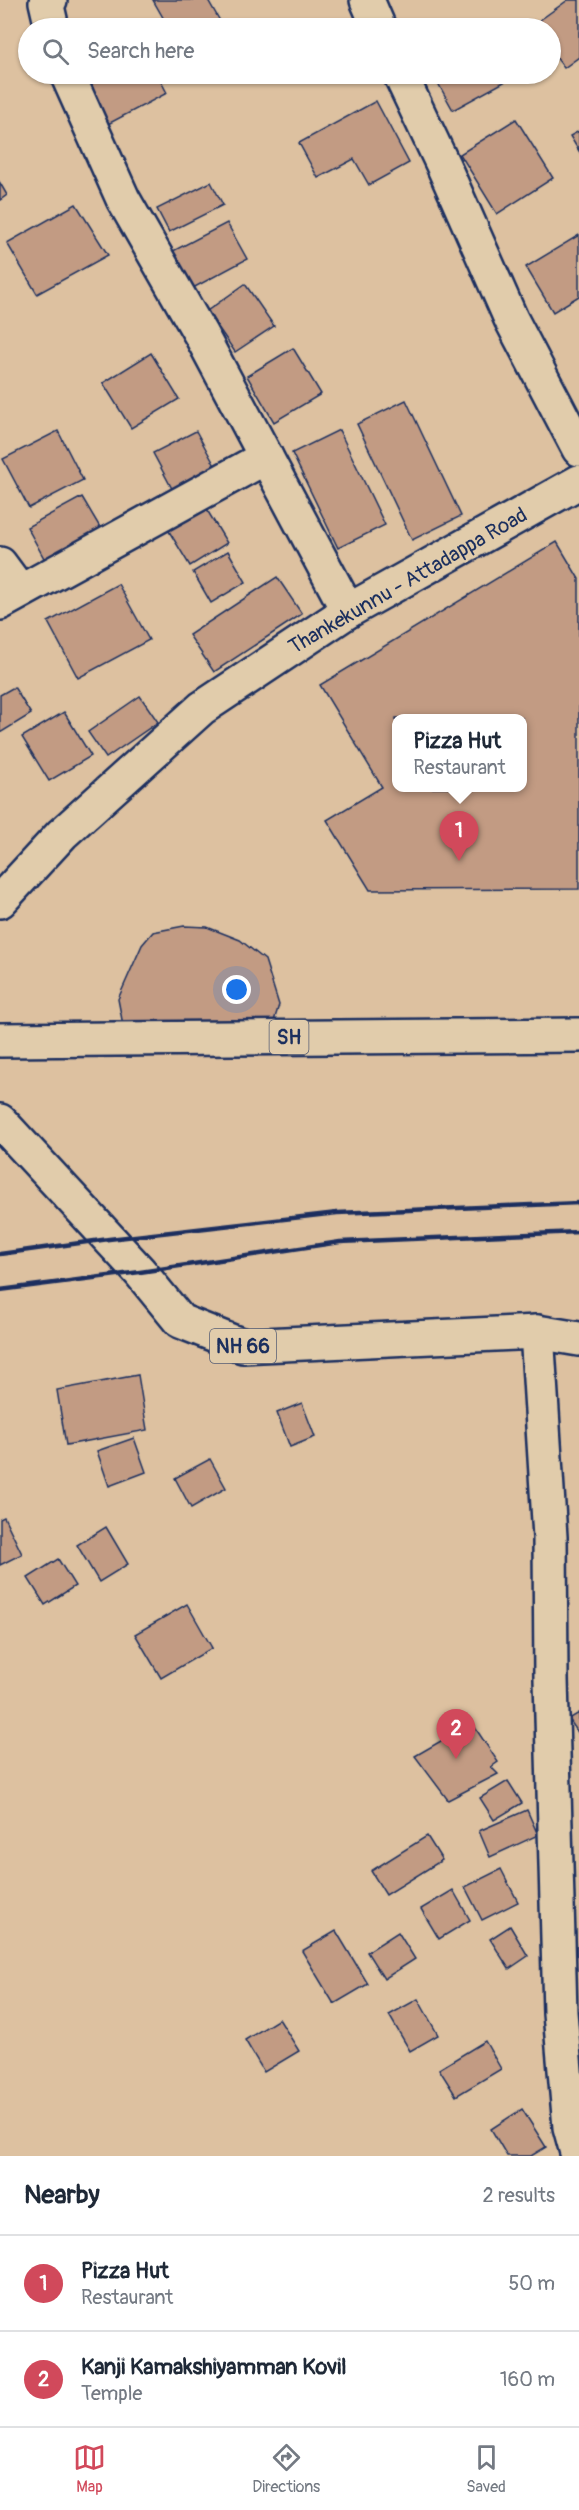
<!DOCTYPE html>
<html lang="en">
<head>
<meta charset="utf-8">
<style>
  :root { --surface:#fff; --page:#f6f6f7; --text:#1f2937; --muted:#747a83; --line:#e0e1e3; --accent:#d1495b }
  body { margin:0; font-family:Pangolin,sans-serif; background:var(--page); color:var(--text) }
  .you { position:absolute; left:237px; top:990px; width:21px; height:21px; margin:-15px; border:4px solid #fff; border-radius:50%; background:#1a73e8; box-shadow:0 0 0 9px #1a73e833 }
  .badge { display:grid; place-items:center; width:39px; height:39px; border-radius:50%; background:var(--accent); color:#fff; font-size:20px; font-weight:700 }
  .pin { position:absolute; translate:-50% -50px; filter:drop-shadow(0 2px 3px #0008) }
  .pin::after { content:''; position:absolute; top:32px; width:21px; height:18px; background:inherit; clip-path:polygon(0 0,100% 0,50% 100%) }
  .popup { position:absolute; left:392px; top:714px; width:135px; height:78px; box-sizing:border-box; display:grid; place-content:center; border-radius:12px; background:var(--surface); filter:drop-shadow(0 2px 4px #0005); font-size:20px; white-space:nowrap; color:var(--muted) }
  .popup b { font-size:22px; color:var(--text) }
  .popup::after { content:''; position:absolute; left:50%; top:100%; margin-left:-12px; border:12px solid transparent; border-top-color:var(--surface) }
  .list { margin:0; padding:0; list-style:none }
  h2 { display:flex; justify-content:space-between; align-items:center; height:78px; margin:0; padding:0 24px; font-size:26px }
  h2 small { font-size:20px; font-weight:400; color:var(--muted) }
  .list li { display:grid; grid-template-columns:39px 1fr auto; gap:18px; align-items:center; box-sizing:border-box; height:96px; padding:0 24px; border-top:2px solid var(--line) }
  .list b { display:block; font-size:22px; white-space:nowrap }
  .list p { margin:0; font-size:20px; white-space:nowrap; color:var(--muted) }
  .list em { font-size:20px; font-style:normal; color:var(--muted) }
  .icon { flex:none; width:33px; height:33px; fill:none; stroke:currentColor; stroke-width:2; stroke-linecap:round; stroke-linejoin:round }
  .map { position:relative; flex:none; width:579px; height:2156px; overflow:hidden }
  .search { position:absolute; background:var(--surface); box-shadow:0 2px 4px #0004; left:18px; right:18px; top:18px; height:66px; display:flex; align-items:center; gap:15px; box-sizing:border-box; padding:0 21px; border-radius:33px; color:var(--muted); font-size:22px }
  .sheet { height:270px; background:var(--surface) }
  nav { display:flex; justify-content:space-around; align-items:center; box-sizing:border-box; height:84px; border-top:2px solid var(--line); background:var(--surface); font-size:16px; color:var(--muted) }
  nav a { display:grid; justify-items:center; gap:3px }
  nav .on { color:var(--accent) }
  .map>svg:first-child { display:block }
</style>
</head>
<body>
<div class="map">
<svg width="579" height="2156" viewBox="0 0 579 2156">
  <rect width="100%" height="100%" fill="#ddc1a0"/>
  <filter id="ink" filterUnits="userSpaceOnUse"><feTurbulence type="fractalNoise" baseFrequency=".0167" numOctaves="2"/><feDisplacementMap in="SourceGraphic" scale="12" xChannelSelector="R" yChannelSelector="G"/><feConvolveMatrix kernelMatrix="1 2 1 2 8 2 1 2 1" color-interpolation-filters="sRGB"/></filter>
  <g filter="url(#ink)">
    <g fill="#c29b83" stroke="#1b2f5e" stroke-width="1.5" fill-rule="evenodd">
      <path d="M153,0H208L224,28H169Z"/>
      <path d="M568,0H579V57L564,68L550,49V28H536L533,25Z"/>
      <path d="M81,74H157L167,93L108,124Z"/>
      <path d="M433,74H502L506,81L453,110Z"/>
      <path d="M376,101L409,163L369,185L354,159L318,178L299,143Z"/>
      <path d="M516,119L553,178L497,214L460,154Z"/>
      <path d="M579,131V151L570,136Z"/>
      <path d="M211,182L223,205L169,232L157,209Z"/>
      <path d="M0,183L7,195L0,200Z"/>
      <path d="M76,204L108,255L37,294L7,243Z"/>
      <path d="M227,223L247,259L193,288L173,251Z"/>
      <path d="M579,235V296L553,312L526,267Z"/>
      <path d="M245,284L274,326L235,352L207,311Z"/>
      <path d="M293,348L321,394L274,422L247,376Z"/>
      <path d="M151,353L179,399L131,428L103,383Z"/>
      <path d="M406,400L461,516L412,540L357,424Z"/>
      <path d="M339,430L385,525L338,548L292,453Z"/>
      <path d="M58,431L83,480L29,508L3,459Z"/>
      <path d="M196,431L219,473L176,496L153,453Z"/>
      <path d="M82,497L101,529L45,560L27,527Z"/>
      <path d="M204,505L227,543L190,566L167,528Z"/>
      <path d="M557,542L579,579V889L370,890L327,820L382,787L320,685ZM396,718H522V788H396Z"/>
      <path d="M228,551L246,582L211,603L193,572Z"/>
      <path d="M277,577L302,614L214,672L189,635Z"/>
      <path d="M118,584L149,640L78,678L48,622Z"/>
      <path d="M14,687L31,714L0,733V695Z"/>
      <path d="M140,696L158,722L106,758L88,732Z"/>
      <path d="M64,712L91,756L49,781L22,737Z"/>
      <path d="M184,926L207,927L240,940L265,960L279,1005L274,1021L123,1025L118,999L142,945L153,932Z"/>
      <path d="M138,1375L147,1430L66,1445L57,1390Z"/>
      <path d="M302,1403L315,1437L290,1447L277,1413Z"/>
      <path d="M134,1438L146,1472L109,1486L97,1451Z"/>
      <path d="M210,1459L226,1488L191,1508L175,1478Z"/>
      <path d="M4,1517L22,1554L0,1565V1519Z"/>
      <path d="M106,1527L128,1564L99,1582L77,1545Z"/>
      <path d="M58,1559L75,1586L45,1605L28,1578Z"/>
      <path d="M187,1604L212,1648L161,1678L135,1634Z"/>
      <path d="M579,1713V1734L569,1719Z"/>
      <path d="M472,1723L498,1762L491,1767L498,1774L448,1800L415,1756Z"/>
      <path d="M508,1781L522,1803L494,1820L480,1798Z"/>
      <path d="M527,1810L538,1835L490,1857L479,1831Z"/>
      <path d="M427,1836L442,1860L386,1895L371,1871Z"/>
      <path d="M501,1869L518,1902L482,1920L465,1887Z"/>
      <path d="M453,1890L470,1920L439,1939L421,1909Z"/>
      <path d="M510,1926L528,1956L509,1969L490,1939Z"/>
      <path d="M336,1931L368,1984L334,2004L302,1951Z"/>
      <path d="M398,1932L415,1959L384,1979L367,1952Z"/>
      <path d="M418,1999L438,2035L410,2051L389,2015Z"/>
      <path d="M279,2019L299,2051L264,2072L245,2040Z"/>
      <path d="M485,2041L501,2069L456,2096L439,2069Z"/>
      <path d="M522,2109L546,2147L531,2156H507L491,2129Z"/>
    </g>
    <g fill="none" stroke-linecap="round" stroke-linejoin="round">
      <g stroke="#1b2f5e" stroke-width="38">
        <g id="street">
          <path d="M50,0L46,2L52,28"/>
          <path d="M367,0L379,28"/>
          <path d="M67,74L123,199L201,335L348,611"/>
          <path d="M400,74L443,165L511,319L579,449"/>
          <path d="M0,564L20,591"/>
          <path d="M0,603L266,457"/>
        </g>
      </g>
      <g stroke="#1b2f5e" stroke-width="38">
        <g id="secondary">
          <path d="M0,901L62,834L202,708L348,611L579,482"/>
          <path d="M537,1332L550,1537L551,1679L560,2013L570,2127L578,2156"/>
        </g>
      </g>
      <g stroke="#1b2f5e" stroke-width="38">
        <path id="primary" d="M0,1040L579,1035"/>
      </g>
      <g stroke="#1b2f5e" stroke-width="38">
        <path id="highway" d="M0,1121L140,1272L180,1321L243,1346L537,1332L579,1339"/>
      </g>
      <use href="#street" stroke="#e1ccab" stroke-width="33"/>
      <use href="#secondary" stroke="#e1ccab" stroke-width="33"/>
      <use href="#primary" stroke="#e1ccab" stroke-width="33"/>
      <use href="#highway" stroke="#e1ccab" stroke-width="33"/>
      <g stroke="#1b2f5e" stroke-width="4.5">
        <path d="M0,1254L109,1239L337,1213L579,1203"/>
        <path d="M0,1290L140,1272L340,1242L579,1232"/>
      </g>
    </g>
  </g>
  <g text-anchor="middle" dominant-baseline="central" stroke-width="4.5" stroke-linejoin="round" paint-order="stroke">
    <g fill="#e1ccab" stroke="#565e75" stroke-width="1.5">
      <rect x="269.5" y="1020" width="39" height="34" rx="4.5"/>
      <rect x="210" y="1329" width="66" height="34" rx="4.5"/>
    </g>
    <g font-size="20" font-weight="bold" fill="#1b2f5e">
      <text x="289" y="1037">SH</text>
      <text x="243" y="1346">NH 66</text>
    </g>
    <g font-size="21" fill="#1b2f5e" stroke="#e1ccab">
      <text transform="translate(408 581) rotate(-30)">Thankekunnu - Attadappa Road</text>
    </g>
  </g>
</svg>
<div class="you"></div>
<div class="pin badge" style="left:459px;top:861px">1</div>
<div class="popup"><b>Pizza Hut</b>Restaurant</div>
<div class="pin badge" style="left:456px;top:1759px">2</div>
<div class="search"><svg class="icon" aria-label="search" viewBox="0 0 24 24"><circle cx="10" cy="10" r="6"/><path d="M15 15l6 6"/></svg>Search here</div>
</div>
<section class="sheet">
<h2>Nearby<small>2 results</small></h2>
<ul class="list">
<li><span class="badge">1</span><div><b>Pizza Hut</b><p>Restaurant</p></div><em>50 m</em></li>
<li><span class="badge">2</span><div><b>Kanji Kamakshiyamman Kovil</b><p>Temple</p></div><em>160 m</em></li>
</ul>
</section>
<nav>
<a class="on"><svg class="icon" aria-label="map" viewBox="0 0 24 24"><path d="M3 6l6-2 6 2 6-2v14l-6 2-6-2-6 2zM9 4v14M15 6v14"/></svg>Map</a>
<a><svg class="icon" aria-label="directions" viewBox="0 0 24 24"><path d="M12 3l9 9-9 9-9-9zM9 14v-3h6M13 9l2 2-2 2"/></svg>Directions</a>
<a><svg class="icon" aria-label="saved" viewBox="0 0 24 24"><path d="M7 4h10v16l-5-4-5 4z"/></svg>Saved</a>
</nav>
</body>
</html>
